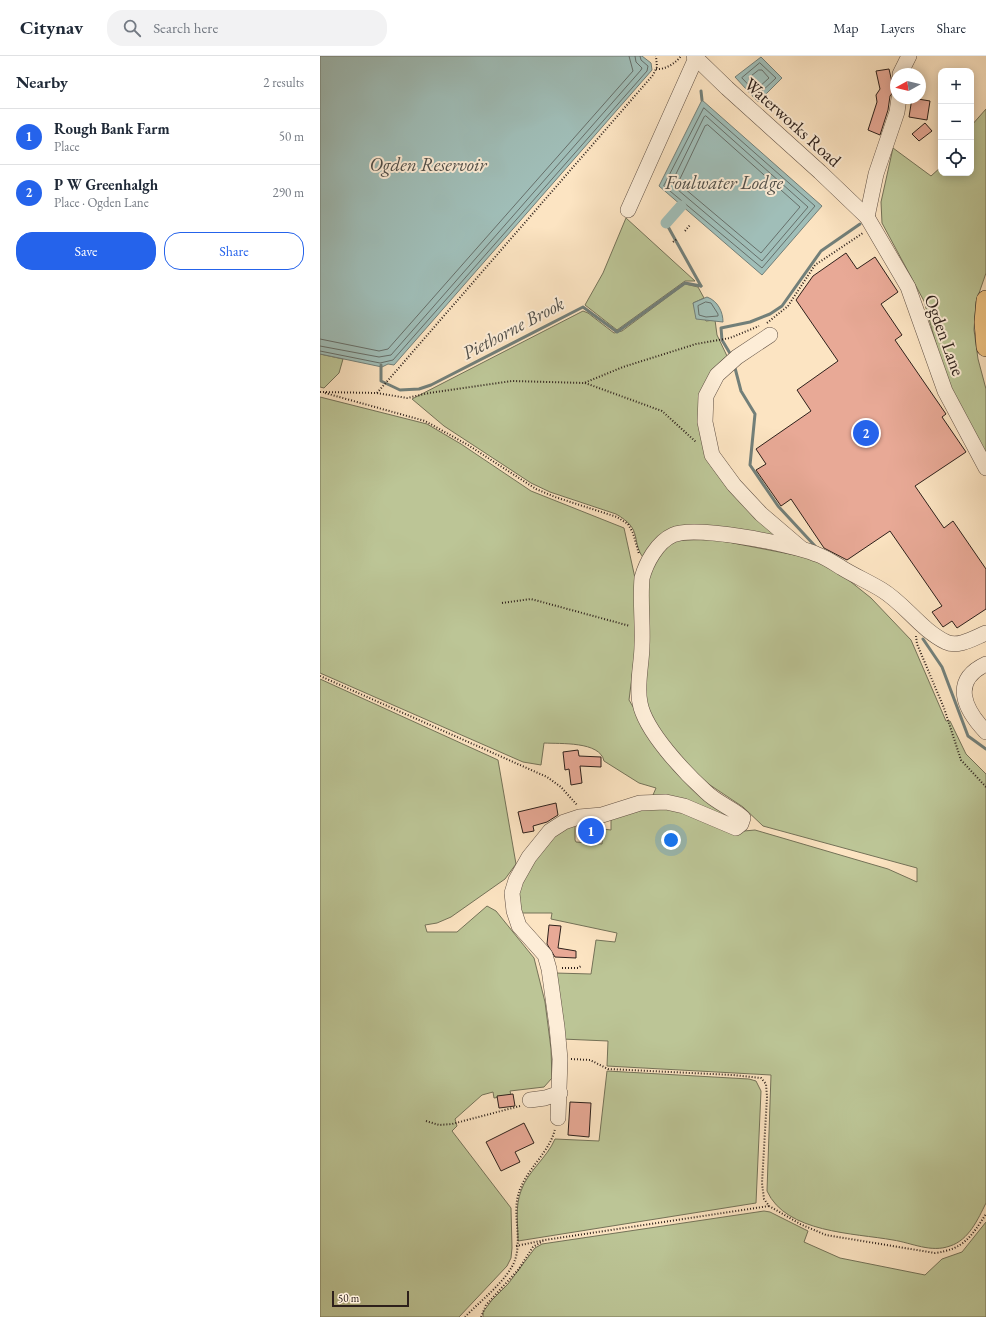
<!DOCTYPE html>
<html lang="en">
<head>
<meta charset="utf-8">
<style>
  :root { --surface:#fff; --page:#f2f2f3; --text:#1f2937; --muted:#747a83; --line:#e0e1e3; --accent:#2563eb }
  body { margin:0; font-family:"EB Garamond",serif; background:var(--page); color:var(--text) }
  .controls { position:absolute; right:12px; top:12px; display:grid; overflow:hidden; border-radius:8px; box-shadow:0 2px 10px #0003 }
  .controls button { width:36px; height:36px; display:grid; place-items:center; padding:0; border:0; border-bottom:1px solid var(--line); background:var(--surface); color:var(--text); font:20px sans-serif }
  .compass { position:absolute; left:570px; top:12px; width:36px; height:36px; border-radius:50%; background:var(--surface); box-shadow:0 2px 10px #0003; rotate:262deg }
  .scale { position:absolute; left:12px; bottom:10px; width:77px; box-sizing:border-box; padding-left:4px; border:2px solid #2d201b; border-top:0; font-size:11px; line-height:14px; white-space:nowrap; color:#2d201b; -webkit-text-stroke:3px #fdedd7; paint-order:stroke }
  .you { position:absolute; left:351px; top:784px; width:14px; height:14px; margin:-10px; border:3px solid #fff; border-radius:50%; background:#1a73e8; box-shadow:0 0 0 6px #1a73e833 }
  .badge { display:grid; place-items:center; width:26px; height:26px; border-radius:50%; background:var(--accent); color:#fff; font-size:13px; font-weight:700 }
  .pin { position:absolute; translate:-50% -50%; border:2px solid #fff; box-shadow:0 1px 4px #0006 }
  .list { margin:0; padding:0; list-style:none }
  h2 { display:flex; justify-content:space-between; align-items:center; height:52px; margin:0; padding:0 16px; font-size:17px }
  h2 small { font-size:13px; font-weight:400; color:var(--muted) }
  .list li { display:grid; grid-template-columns:26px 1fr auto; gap:12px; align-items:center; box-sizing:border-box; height:56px; padding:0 16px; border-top:1px solid var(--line) }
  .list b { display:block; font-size:15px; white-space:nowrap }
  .list p { margin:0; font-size:13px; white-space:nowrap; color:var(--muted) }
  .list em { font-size:13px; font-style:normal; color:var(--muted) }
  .actions { display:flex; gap:8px; padding:12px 16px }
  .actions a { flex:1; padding:9px 0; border:1px solid var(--accent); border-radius:16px; text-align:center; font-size:14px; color:var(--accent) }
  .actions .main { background:var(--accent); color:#fff }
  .icon { flex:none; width:22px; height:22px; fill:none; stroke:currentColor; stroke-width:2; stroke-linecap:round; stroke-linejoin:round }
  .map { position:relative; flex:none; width:666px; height:1261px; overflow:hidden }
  header { display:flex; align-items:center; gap:24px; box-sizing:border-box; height:56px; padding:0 20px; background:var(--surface); border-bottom:1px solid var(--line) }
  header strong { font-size:19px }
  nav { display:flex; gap:22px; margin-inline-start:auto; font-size:14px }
  .search { width:280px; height:36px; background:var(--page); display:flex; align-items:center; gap:10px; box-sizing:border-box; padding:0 14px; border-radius:16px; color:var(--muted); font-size:15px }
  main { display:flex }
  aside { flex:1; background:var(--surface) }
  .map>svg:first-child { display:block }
</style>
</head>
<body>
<header>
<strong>Citynav</strong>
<div class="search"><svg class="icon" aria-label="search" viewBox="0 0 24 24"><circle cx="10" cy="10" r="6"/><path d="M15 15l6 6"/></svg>Search here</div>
<nav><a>Map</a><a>Layers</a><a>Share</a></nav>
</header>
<main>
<aside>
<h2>Nearby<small>2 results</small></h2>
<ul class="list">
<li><span class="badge">1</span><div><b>Rough Bank Farm</b><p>Place</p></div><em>50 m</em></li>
<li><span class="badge">2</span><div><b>P W Greenhalgh</b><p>Place · Ogden Lane</p></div><em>290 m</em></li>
</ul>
<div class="actions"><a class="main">Save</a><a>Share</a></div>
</aside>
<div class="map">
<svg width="666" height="1261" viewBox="0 0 666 1261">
  <rect width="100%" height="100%" fill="#fce4c2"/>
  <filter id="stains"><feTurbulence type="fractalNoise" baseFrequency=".005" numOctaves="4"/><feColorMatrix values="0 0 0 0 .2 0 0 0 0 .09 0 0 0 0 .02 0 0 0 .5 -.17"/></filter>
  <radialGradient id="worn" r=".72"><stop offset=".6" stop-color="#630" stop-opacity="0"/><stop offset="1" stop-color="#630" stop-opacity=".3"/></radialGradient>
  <g fill="#bcc596" stroke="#747258">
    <path d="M666,53V217L656,246L654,274L658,303L666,333V406L644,365L621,306L604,245L562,167L561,146L573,92L611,120L621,111V117H651V70Z"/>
    <path d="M306,162L375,225H365L297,274L265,249L283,217Z"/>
    <path d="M365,228L378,231L384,242L373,247L386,265L395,264L397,279L407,300L399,307L385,393L462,484L370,472L324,503C310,484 324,474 296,458L230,436L211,427L124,370L92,343L263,255L268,257L294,277L302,275Z"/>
    <path d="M0,298L23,303L19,317L4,332L0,331Z"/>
    <path d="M0,341L107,368L141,388L211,435L304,472L315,522V596L309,644L334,686L416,763L333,739L336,732L319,727L284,705C280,685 240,688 224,687L221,709L203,706L0,617Z"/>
    <path d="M387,482L485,501L511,510L551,542L591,584L626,665H630L646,698L666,718V1147C658,1163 649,1184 630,1190C611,1197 592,1187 573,1184C534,1177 466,1177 447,1135L451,1019L287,1010L288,985L242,983L235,917L271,918L276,884L295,886L297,877L231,863L232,857H200L197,825L242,770L255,766V784L256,786L282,788L283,773L291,774V760L342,748L424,775L435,774L568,813L597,826V812L443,770L423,751L378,721L336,676L325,654L324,539L334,503L354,483Z"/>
    <path d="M0,623L178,704L196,808L185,823L131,861L117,867L105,869L107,876H137L167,850L176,855L214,902L225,946L231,993L232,1022L224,1031L190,1035L191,1039L174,1042L173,1036L162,1039L135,1063L137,1070L132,1075L191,1152L192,1192L191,1202L187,1210L139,1261H0Z"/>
    <path d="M287,1015L429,1023L436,1025L441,1035L436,1147L198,1185C198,1169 195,1150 201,1135C207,1116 227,1102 235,1083L279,1085Z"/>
    <path d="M444,1155L450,1156L488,1175L484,1186L520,1202L605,1219L622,1203L642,1196L666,1166V1261H163V1256L172,1244L188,1228L215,1192L222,1188Z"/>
  </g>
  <g fill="#a0beb8" stroke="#727f79">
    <path d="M0,0H322L331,7L332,14L74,309L68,308L62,311L0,298Z"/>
    <path d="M441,1L462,22L438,46L415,21Z"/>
    <path d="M382,44L502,150L442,219L339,130Z"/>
    <path d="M387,241C398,245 403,256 403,266L376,263L373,247Z"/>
  </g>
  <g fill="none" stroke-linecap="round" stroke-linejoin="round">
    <g stroke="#666f6a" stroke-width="1">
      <path d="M440,7L456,22L438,39L422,22Z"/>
      <path d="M439,14H442L449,22L438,32L429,22Z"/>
      <path d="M384,52L495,150L442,212L344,130Z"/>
      <path d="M386,60L488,151L442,205L351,128L384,61Z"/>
      <path d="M388,69L480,151L441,197L358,127L385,70Z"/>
      <path d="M386,246L391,247L398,258V260L386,261L379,259L378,250Z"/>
      <path d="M0,283L59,295L68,293L313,15L309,0"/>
      <path d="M0,290L59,301L71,299L321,14L322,12L316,6L315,0"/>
      <path d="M0,295L60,307L73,304L327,15L328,10L321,4L320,0"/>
    </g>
    <g stroke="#727f79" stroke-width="3">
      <path d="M381,35L382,44"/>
      <path d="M346,167L381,230"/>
      <path d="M411,299L402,284L401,272L430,266L450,258L462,250L501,195L540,168"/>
      <path d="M61,309V325L80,334L99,333L111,329L263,251L297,276L365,227L381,230"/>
      <path d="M415,312L421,335L435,358L430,409L458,450L495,490"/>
      <path d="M603,583L622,611L648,680L666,693"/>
    </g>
    <path stroke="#a0beb8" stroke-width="11" d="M346,167L361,150"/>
  </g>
  <g fill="#e8a996" stroke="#2d201b">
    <path d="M569,13L574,35L570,40L568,54L560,79L548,74L557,46L556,39L560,33L556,15Z"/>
    <path d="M592,42L610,45L607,64L589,61Z"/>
    <path d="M605,67L612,75L599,85L592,78Z"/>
    <path d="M526,197L537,213L555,201L578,236L561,248L582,279L575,284L626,358L622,361L646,396L595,430L624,472L633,465L666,513V553L637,572L632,565L623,571L612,556L622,550L570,475L527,504L504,492L471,443L461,450L436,414L446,408L436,393L491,355L477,334L518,305L476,244L493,220Z"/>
    <path d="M258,694L259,700L281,701V711L260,710L262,727L251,729L249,713L245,714L243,696Z"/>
    <path d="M236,747L238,759L227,766L213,770L214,775L203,777L198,756Z"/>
    <path d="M277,768L276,787L264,786L265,770Z"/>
    <path d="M229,869L241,870L238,892L256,895V902L235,901L227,888Z"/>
    <path d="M193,1038L195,1050L179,1052L177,1040Z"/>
    <path d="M250,1046L271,1047L269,1081L248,1079Z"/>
    <path d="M204,1067L214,1087L195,1096L200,1106L181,1115L166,1086Z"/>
  </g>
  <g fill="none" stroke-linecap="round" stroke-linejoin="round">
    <g stroke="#615145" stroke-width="16">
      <g id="minor">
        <path d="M374,0L407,32L500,116L547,161L588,231L625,335L666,412"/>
        <path d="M580,18L589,0"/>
        <path d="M308,154L376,2"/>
        <path d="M547,161L556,118L577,56L579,42"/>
        <path d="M450,279L417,301L397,319L386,340L385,366L392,399L414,429L441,458L482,493"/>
        <path d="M666,608C630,625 645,654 666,676"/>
        <path d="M210,1044L225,1042L240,1037"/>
        <path d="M238,1062L240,1003L237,971L229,913L225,899L199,870L194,855L192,837L196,824L209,801L230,775L244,766L259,761L282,759L320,747L346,746L364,750L416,772L421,768L423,762C414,753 397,747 386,736C365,717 325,675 320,647C316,629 322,607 322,589C323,567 320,544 322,522C326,507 337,486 353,479C375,469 472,488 496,498C505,501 514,507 522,512C535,520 549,526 562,534C585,548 601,574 626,586C638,592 654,582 666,577"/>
      </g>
    </g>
    <g stroke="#2d201b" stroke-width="20">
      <path id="major" d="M666,244L664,266L666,291"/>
    </g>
    <g stroke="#2d201b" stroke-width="2" stroke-dasharray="1 2" stroke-linecap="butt">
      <path d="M336,13C345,14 356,7 361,0"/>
      <path d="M365,175L370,169"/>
      <path d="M353,186L357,183"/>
      <path d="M447,267L468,250L495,209L543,177"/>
      <path d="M265,327L342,355L376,386"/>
      <path d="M0,336L57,337L87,342L109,337L192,325L264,327L303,311L376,288L410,282L439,270"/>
      <path d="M5,337L105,365L148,389L216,433L235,441L297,461L308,468L313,477L319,498"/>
      <path d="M57,337L333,19L337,11L336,0"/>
      <path d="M182,547L211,543L310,570"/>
      <path d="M596,580L597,588L624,652L641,704L666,731"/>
      <path d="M0,620L227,721L241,731L257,749"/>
      <path d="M242,912H258L261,910"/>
      <path d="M251,1003L270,1004L288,1013L413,1019L441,1022L446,1028L447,1041L442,1127L444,1143L449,1150L480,1168L506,1179L615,1197C644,1193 651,1181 666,1158"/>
      <path d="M106,1065L119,1069L132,1068L200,1050"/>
      <path d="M196,1190L225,1184L449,1150"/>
      <path d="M145,1261C160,1245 188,1224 195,1204C203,1180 190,1154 201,1131C210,1110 230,1095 235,1073"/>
      <path d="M161,1261L166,1249L198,1214L213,1191L223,1185"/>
    </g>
    <use href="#minor" stroke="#fdedd7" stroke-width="15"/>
    <use href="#major" stroke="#eec281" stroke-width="19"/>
  </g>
  <g text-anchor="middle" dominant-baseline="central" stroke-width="4" stroke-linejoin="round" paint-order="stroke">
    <g font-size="18" fill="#2d201b" stroke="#fdedd7">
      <text transform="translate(473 66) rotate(42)">Waterworks Road</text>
      <text transform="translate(625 279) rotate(70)">Ogden Lane</text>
    </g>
    <g font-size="19" font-style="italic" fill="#504f4a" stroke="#fdedd7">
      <text x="108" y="108">Ogden Reservoir</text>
      <text x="404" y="126">Foulwater Lodge</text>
      <text transform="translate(193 272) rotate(-28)">Piethorne Brook</text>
    </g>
  </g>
  <rect width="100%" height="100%" filter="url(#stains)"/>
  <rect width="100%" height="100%" fill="url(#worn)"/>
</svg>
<div class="controls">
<button>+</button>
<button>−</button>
<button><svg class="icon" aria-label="locate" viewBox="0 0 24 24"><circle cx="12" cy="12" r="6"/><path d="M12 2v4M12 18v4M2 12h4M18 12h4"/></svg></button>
</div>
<svg class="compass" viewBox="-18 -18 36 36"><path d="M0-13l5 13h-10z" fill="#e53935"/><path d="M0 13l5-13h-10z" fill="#747a83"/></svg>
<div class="scale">50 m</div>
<div class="you"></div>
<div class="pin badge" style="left:271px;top:775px">1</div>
<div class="pin badge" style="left:546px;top:377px">2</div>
</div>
</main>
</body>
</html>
